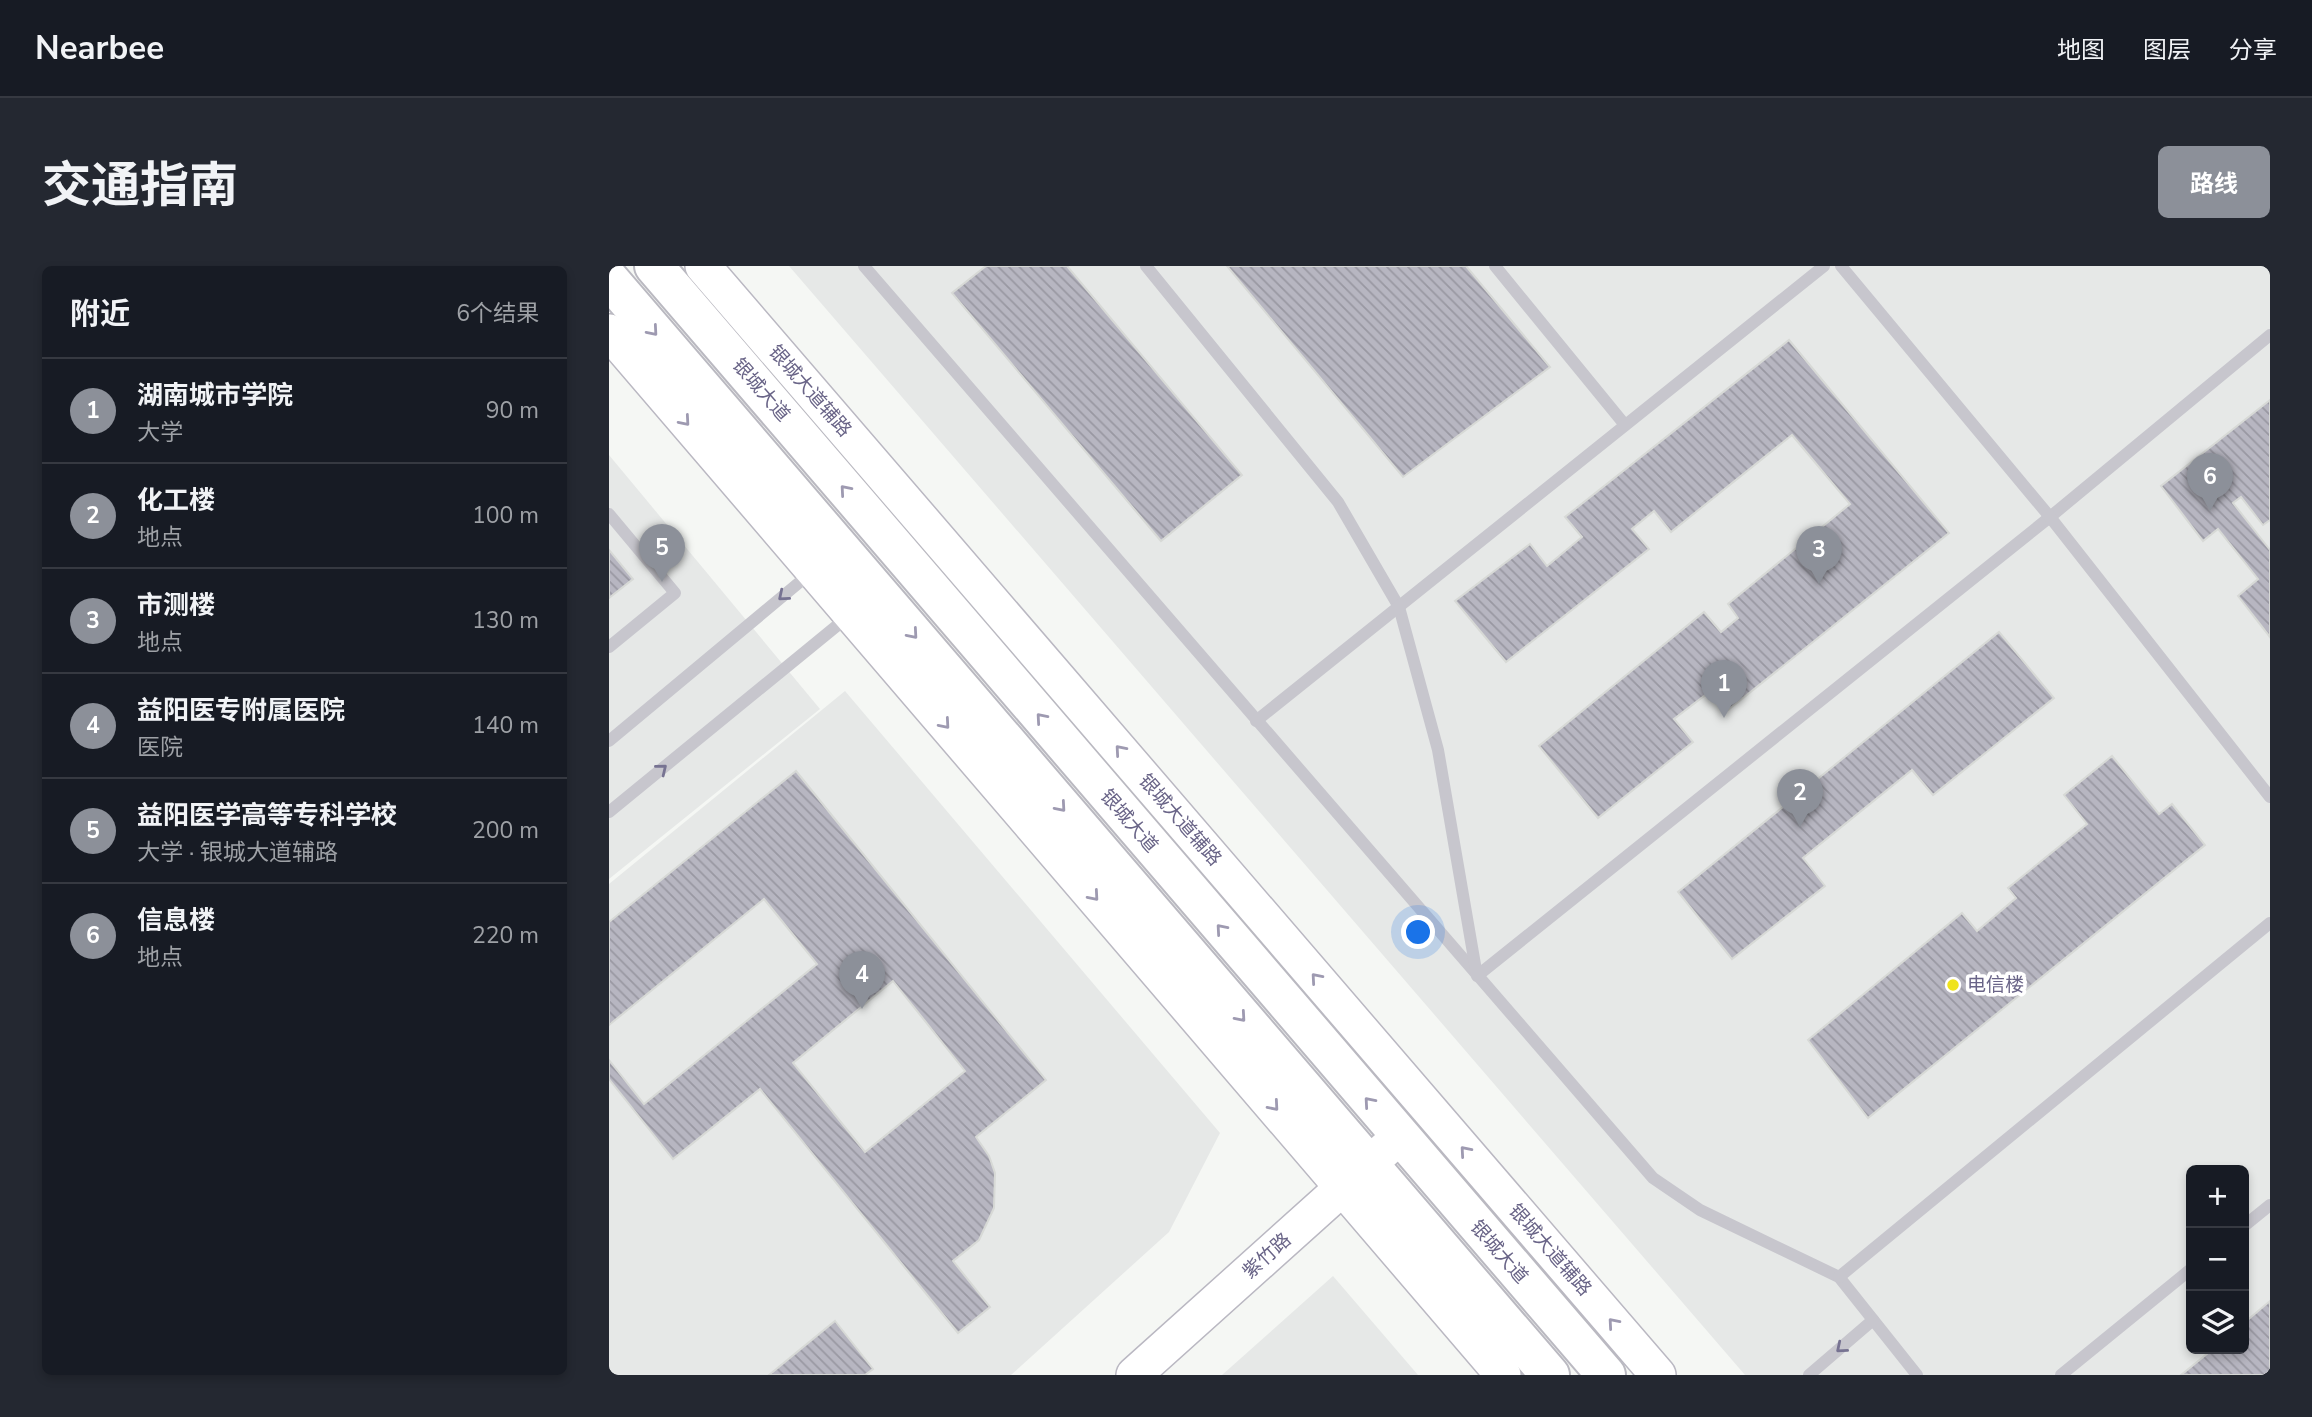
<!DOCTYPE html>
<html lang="zh">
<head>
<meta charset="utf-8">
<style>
  :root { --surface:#171b24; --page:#242831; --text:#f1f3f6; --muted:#9ea1a6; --line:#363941; --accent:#8c9099 }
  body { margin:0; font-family:"Nunito Sans","Noto Sans SC",sans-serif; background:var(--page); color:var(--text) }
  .controls { position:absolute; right:21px; bottom:21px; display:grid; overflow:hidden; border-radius:10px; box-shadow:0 4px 10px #0003 }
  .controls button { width:63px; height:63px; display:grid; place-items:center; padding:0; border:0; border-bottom:2px solid var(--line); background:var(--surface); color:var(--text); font:35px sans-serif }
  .you { position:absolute; left:810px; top:667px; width:24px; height:24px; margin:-18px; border:5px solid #fff; border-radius:50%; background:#1a73e8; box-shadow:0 0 0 10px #1a73e833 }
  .badge { display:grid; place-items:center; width:46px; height:46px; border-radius:50%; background:var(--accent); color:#fff; font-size:23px; font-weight:700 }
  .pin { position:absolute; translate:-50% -58px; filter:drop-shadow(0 2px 4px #0008) }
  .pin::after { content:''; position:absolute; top:37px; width:24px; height:21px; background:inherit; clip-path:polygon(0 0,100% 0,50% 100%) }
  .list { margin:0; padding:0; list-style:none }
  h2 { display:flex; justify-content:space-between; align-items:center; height:91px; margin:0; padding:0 28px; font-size:30px }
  h2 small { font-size:23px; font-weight:400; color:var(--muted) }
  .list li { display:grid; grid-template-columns:46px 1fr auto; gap:21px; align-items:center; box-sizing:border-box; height:105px; padding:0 28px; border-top:2px solid var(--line) }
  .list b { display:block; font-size:26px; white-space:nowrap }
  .list p { margin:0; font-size:23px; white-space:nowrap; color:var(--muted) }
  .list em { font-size:23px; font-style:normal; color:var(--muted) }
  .icon { flex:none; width:38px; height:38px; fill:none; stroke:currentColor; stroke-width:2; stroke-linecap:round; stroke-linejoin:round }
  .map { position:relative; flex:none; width:1661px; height:1109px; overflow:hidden; border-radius:10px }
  header { display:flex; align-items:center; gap:42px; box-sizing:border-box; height:98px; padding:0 35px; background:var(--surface); border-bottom:2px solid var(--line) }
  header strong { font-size:33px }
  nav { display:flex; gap:38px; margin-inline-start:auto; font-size:24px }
  .intro { display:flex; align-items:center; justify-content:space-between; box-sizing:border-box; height:168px; padding:0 42px }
  h1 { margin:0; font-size:49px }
  .button { padding:18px 32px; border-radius:10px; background:var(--accent); color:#fff; font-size:24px; font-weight:700 }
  main { display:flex; gap:42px; padding:0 42px }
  aside { flex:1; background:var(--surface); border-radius:10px; box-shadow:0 4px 10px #0003 }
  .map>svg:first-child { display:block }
</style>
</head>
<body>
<header>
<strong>Nearbee</strong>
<nav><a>地图</a><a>图层</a><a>分享</a></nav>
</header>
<div class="intro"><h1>交通指南</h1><a class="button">路线</a></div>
<main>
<aside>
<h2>附近<small>6个结果</small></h2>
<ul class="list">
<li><span class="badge">1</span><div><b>湖南城市学院</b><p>大学</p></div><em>90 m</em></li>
<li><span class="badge">2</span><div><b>化工楼</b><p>地点</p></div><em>100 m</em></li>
<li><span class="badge">3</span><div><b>市测楼</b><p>地点</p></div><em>130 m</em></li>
<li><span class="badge">4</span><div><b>益阳医专附属医院</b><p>医院</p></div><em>140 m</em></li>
<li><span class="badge">5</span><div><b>益阳医学高等专科学校</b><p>大学 · 银城大道辅路</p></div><em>200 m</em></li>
<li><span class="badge">6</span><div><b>信息楼</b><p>地点</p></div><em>220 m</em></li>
</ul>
</aside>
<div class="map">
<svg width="1661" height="1109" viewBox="0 0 1661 1109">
  <defs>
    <pattern id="building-back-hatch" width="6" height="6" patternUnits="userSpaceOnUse" patternTransform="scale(1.75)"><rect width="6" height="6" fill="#b7b6c1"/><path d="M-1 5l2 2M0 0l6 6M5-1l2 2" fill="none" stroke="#9998a2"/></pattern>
  </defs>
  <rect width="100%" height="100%" fill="#f5f7f4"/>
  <g fill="#e6e8e7" fill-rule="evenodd">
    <path d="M180,0H1661V1109H1136ZM1582,904H1635V1083H1582Z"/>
    <path d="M0,189L211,443L0,613Z"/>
    <path d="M236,425L611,867L560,966L402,1109H0V618Z"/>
    <path d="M724,1010L809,1109H613Z"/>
  </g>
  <g fill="url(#building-back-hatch)" stroke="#d7d9d6" stroke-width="2" fill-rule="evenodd">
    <path d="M377,0H458L633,209L552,275L343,27Z"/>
    <path d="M618,0H857L941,101L794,211Z"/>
    <path d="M1180,74L1340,267L1119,444L1103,424L1065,453L1084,476L989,552L930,480L1095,346L1112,366L1129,352L1119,338L1241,238L1183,169L1062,266L1045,245L1023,263L1040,283L897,396L846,335L921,278L938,300L973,271L956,251Z"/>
    <path d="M1661,134V254L1654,259L1632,231L1624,237L1661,284V371L1629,330L1649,313L1609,263L1594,275L1552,220Z"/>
    <path d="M0,284L24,313L0,332Z"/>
    <path d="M1390,366L1445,432L1324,529L1303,504L1194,592L1216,620L1123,693L1069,626Z"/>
    <path d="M1503,490L1550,548L1563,538L1596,579L1259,852L1199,774L1353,647L1368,665L1407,632L1399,622L1478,558L1455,529Z"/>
    <path d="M187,505L437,814L367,871L380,890L386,907L385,942L370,974L344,995L381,1041L349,1067L151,823L64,893L0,813V794L35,838L208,698L155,633L0,759V656ZM284,715L356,805L256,886L184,797Z"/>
    <path d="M1661,1035V1109H1572L1604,1083H1635V1057Z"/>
    <path d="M226,1055L264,1103L256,1109H160Z"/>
  </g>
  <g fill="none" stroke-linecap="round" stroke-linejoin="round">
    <g stroke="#bab8c2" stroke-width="38">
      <g id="secondary">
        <path d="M94,0L1049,1109"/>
        <path d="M0,66L894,1109"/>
        <path d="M525,1109L790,871"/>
      </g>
    </g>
    <g stroke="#bab9c1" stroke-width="42">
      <g id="primary">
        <path d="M45,0L997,1109"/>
        <path d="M0,13L941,1109"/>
      </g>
    </g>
    <g stroke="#c7c6cd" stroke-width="12">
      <path d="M255,0L1044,912L1091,944L1230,1011L1308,1109"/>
      <path d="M537,0L729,236L790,341L829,484L868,710L1441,251L1661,69"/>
      <path d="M886,0L1016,159"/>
      <path d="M1232,0L1441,251L1661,531"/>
      <path d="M0,248L66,327L0,381"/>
      <path d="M647,455L1215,0"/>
      <path d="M0,475L204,305"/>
      <path d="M0,546L241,349"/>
      <path d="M1635,960L1661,939"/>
      <path d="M1230,1011L1661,657"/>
      <path d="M1200,1109L1264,1054"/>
      <path d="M1452,1109L1582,1003"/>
    </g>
    <use href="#secondary" stroke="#fff" stroke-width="35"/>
    <use href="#primary" stroke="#fff" stroke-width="38"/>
  </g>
  <defs><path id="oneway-chevron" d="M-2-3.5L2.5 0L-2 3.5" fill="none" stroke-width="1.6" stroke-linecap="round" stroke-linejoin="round" transform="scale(1.75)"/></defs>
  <g stroke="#9e9ab1">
    <use href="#oneway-chevron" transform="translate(44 65) rotate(49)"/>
    <use href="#oneway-chevron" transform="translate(76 155) rotate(49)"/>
    <use href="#oneway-chevron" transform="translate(236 224) rotate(-131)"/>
    <use href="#oneway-chevron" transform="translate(304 368) rotate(49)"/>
    <use href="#oneway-chevron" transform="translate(432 452) rotate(-131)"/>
    <use href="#oneway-chevron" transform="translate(336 458) rotate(49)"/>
    <use href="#oneway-chevron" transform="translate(511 484) rotate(-131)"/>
    <use href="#oneway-chevron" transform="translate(452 541) rotate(49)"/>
    <use href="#oneway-chevron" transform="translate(485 630) rotate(49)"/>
    <use href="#oneway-chevron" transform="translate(612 663) rotate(-131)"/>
    <use href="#oneway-chevron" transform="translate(707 712) rotate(-131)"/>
    <use href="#oneway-chevron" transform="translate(632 751) rotate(49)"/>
    <use href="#oneway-chevron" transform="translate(760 836) rotate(-131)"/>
    <use href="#oneway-chevron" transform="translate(665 840) rotate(49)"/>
    <use href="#oneway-chevron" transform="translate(856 885) rotate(-131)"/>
    <use href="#oneway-chevron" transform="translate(1004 1057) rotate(-131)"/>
  </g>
  <g stroke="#777392">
    <use href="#oneway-chevron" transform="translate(174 330) rotate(140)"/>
    <use href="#oneway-chevron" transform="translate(53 503) rotate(-39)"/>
    <use href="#oneway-chevron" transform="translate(1232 1082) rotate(140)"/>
  </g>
  <circle fill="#efe31b" stroke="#fff" stroke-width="2.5" cx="1344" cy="719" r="7"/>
  <g text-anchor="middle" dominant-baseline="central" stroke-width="7" stroke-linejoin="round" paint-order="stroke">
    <g font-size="19" fill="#696487" stroke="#fff">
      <text transform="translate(152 124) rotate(49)">银城大道</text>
      <text transform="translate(201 125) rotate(49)">银城大道辅路</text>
      <text transform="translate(571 554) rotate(49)">银城大道辅路</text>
      <text transform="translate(520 555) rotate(49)">银城大道</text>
      <text transform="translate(941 984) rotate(49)">银城大道辅路</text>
      <text transform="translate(890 986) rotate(49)">银城大道</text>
      <text transform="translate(658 990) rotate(-42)">紫竹路</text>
    </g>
    <g font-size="19" fill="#696487" stroke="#fff" text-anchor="start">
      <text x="1358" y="719">电信楼</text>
    </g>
  </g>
</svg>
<div class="controls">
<button>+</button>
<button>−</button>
<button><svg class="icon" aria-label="layers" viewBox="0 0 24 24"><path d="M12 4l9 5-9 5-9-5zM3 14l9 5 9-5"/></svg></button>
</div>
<div class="you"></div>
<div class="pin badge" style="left:1115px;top:452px">1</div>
<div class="pin badge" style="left:1191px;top:561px">2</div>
<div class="pin badge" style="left:1210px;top:318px">3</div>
<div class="pin badge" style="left:253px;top:743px">4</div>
<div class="pin badge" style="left:53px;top:316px">5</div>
<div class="pin badge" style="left:1601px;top:245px">6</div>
</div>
</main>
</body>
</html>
